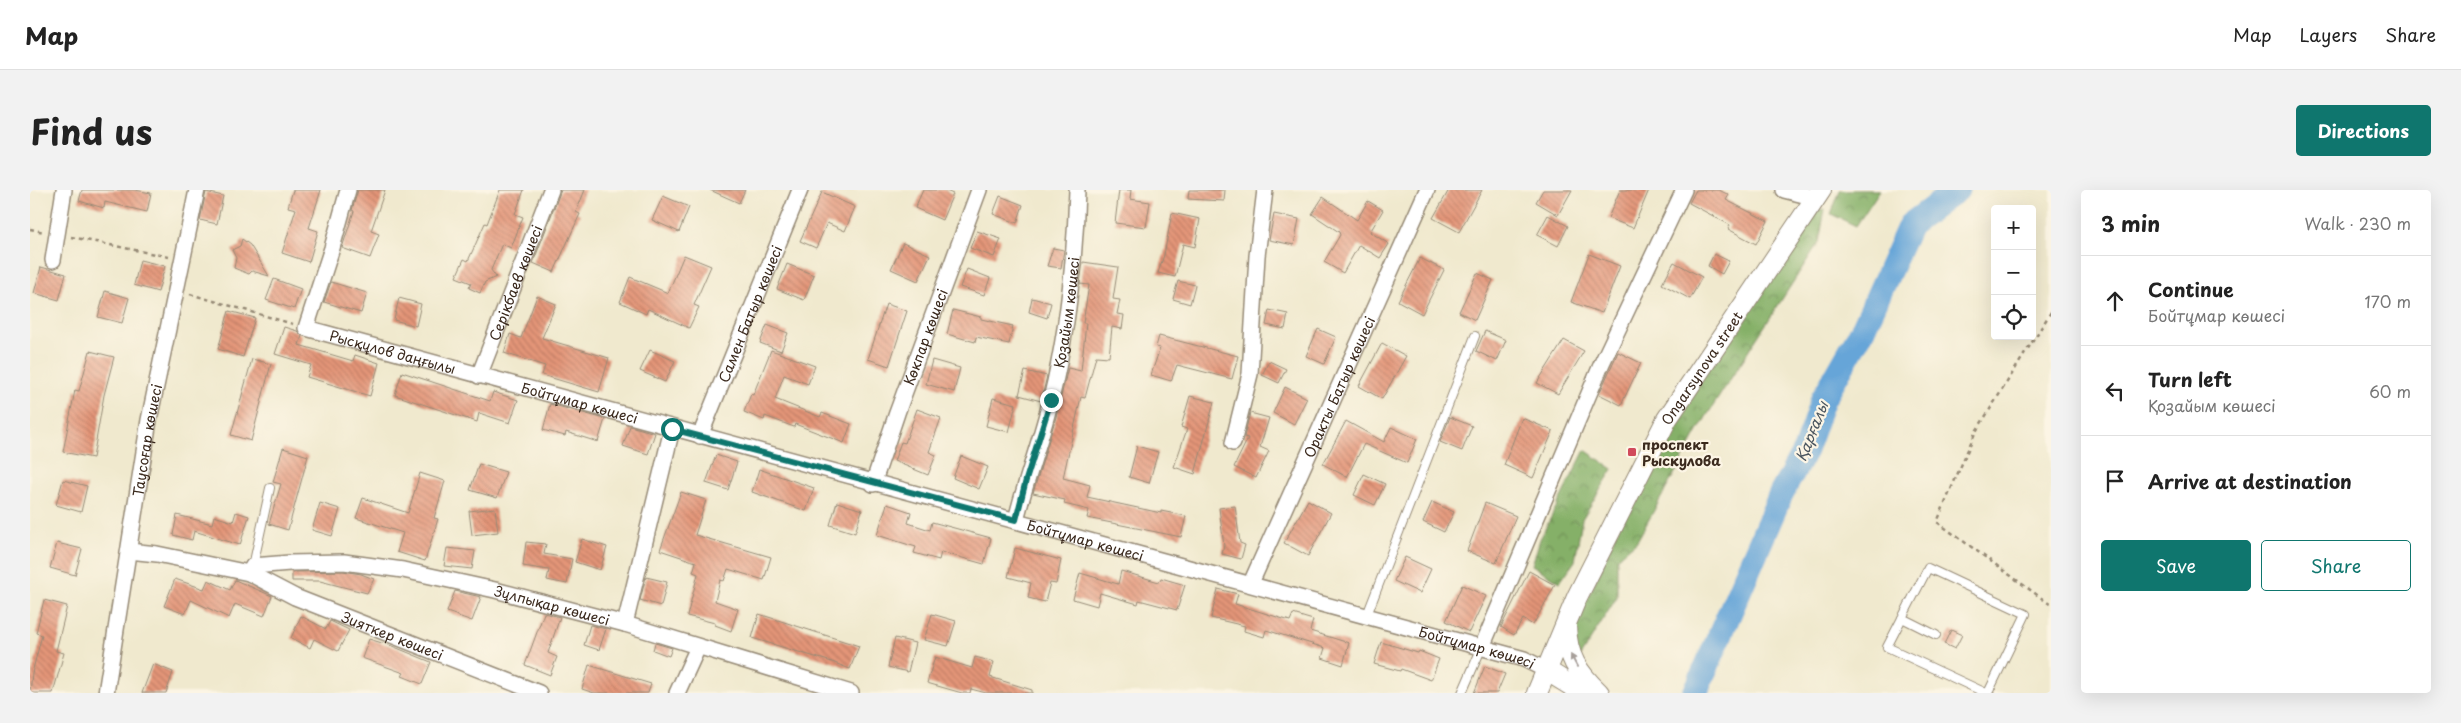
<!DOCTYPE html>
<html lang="en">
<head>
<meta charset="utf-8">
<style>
  :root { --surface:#fff; --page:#f2f2f2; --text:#222; --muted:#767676; --line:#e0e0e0; --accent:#0f766e }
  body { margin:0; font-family:"Playpen Sans",sans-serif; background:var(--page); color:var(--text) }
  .controls { position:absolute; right:15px; top:15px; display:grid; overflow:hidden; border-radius:5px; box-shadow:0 5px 20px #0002 }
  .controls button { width:45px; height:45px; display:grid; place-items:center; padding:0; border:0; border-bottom:1px solid var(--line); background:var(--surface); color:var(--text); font:25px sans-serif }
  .stop { position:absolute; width:15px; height:15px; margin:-11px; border:4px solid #0f766e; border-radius:50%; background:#fff }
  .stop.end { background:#0f766e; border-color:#fff; box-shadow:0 1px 5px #0008 }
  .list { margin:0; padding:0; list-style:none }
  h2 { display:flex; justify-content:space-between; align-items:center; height:65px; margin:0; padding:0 20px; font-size:21px }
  h2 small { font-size:16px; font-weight:400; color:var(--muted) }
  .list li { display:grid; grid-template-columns:32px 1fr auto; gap:15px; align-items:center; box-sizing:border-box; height:90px; padding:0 20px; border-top:1px solid var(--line) }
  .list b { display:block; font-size:19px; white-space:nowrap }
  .list p { margin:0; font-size:16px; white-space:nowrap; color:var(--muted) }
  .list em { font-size:16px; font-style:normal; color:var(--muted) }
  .actions { display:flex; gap:10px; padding:15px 20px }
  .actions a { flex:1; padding:11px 0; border:1px solid var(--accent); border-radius:5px; text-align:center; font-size:18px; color:var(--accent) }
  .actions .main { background:var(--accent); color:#fff }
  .icon { flex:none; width:28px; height:28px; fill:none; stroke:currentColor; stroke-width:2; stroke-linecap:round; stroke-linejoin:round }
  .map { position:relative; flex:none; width:2021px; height:503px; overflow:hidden; border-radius:5px }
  header { display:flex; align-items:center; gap:30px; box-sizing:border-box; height:70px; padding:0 25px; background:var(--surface); border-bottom:1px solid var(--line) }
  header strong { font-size:24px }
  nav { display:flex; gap:28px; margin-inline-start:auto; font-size:18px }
  .intro { display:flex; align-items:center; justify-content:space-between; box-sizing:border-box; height:120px; padding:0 30px }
  h1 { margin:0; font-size:35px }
  .button { padding:12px 22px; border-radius:5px; background:var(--accent); color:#fff; font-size:18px; font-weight:700 }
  main { display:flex; gap:30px; padding:0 30px }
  aside { flex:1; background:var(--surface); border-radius:5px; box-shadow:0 5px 20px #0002 }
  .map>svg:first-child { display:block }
</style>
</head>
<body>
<header>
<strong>Map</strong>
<nav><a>Map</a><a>Layers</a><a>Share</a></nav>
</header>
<div class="intro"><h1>Find us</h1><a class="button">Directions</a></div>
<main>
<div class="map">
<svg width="2021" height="503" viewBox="0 0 2021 503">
  <defs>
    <pattern id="forest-crowns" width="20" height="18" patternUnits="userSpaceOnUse" patternTransform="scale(1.25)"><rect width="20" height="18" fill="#85b068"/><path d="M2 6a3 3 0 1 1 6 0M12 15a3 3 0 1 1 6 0" fill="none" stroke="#6e8f55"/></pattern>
    <pattern id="building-back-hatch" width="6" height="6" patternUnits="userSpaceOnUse" patternTransform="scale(1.25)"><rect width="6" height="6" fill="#e49578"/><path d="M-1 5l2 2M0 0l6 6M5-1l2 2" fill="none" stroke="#ba7a62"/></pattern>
  </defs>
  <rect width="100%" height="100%" fill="#fcf5e5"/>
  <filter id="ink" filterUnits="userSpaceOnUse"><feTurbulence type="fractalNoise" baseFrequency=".02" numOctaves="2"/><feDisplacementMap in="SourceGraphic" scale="10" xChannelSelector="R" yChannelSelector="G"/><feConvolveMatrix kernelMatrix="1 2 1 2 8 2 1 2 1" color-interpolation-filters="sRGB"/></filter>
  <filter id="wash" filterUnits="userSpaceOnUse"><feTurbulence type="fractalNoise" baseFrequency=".0096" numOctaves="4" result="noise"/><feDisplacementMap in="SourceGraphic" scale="20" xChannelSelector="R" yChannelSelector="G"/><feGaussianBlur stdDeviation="1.12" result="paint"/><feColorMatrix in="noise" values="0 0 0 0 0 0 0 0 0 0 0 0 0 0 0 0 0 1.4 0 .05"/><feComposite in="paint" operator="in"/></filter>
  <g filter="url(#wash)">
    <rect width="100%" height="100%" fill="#f0e9ce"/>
    <g fill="url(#forest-crowns)" stroke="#606d43">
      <path d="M1810,0H1850L1826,36L1801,24Z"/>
      <path d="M1795,19L1789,52L1676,227L1607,351L1587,368V407L1549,468L1537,455L1637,229L1777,21Z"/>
      <path d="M1555,260L1583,279L1552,329L1545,371L1530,392L1502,375L1510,349Z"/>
    </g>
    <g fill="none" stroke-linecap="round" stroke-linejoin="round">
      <path stroke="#66a5d8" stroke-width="25" d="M1665,503L1751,304L1775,260L1793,209L1834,137L1880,35L1927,0"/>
    </g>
    <g id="blocks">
      <g fill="url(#building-back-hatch)">
        <path d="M52,0H105L121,3L117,22L75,12L74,18L49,11Z"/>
        <path d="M263,0H291L279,38L288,41L279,72L252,63L266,19L258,17Z"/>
        <path d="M328,0H355L341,41L349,44L340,68L312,58L324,21L322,20Z"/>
        <path d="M470,0H494L485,24L493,27L481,58L472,54L461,80L466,87L455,92L450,103L439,98L441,93L426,87L434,69L438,71L455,33L457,34Z"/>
        <path d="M531,0H555L546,22L550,24L524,82L503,73Z"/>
        <path d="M680,0H715L709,13Z"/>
        <path d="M893,0H914L923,4L912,30L885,18Z"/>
        <path d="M1089,0H1101L1100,9L1120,12L1116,37L1085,33Z"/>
        <path d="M1159,0H1195L1194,11L1158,9Z"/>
        <path d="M1419,0H1452L1429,42L1403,28Z"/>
        <path d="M1513,0H1542L1528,25L1506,12Z"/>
        <path d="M1590,0H1619L1603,38L1578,28Z"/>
        <path d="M1666,0H1689L1699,5L1696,10L1738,31L1726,54L1698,39L1700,35L1659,13Z"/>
        <path d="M176,2L193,6L187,34L170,30Z"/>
        <path d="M792,2L825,17L815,41L797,33L786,58L770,51Z"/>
        <path d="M633,6L659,17L649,42L622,30Z"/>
        <path d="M970,6L993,15L987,33L963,24Z"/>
        <path d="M1293,7L1327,30L1338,11L1353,20L1340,42L1359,54L1350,68L1329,55L1313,83L1294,72L1310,45L1309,42L1282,24Z"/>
        <path d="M1142,23L1170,29L1165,57L1153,54L1145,87L1128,83L1134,65Z"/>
        <path d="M1244,24L1269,29L1264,55L1239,50Z"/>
        <path d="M1518,25L1538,36L1528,56L1507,45Z"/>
        <path d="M947,41L971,49L964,67L940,58Z"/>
        <path d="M212,49L220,55L239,86L222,81L219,84L204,78L206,68L202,60L210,56Z"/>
        <path d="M873,53L900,65L888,91L861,79Z"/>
        <path d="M1023,58L1034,60L1031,78L1017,76Z"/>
        <path d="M1559,64L1590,76L1572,123L1541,112Z"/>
        <path d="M1684,64L1699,71L1692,84L1678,76Z"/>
        <path d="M654,65L681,76L664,115L669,117L659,138L618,119L616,124L590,112L600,87L638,103Z"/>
        <path d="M1390,68L1414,80L1392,124L1368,111Z"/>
        <path d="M110,70L135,76L128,102L104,95Z"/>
        <path d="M1053,72L1088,77L1083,109L1090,110L1087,124L1094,125L1092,139L1082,137L1079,167L1066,166L1055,208L1051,207L1033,288L1060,295L1057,307L1131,323V321L1156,326L1151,347L1057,328L1059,320L1034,314L1035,310L1003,303L1026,227L1038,178L1051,181L1056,133H1053L1059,95L1050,94Z"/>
        <path d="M1644,72L1672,87L1660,109L1632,94Z"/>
        <path d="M757,74L784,85L774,110L747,99Z"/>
        <path d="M11,77L36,84L29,110L4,103Z"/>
        <path d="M937,79L960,88L954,105L930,97Z"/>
        <path d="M1447,83L1463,90L1445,130L1429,122Z"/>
        <path d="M244,89L271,99L264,119L236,110Z"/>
        <path d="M1148,91L1165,95L1160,114L1143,109Z"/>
        <path d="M301,92L337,103L331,123L294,112Z"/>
        <path d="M75,101L99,108L92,133L68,127Z"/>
        <path d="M507,106L526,114L512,148L579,168L569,202L512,185L515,176L474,163L480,144L491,148Z"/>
        <path d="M369,108L391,114L386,136L364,130Z"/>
        <path d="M1002,108L1021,113L1017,128L999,122Z"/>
        <path d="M856,114L877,121L859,176L838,169Z"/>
        <path d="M923,120L951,127V129L983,136L979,154L946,147L945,152L917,144Z"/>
        <path d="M1239,120L1258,124L1255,139L1236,135Z"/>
        <path d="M199,121L225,128L213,167L188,159Z"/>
        <path d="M737,135L758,143L751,161L730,153Z"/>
        <path d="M254,137L267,141L272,146L269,155L323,171L325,165L349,173L340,206L277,187L281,175L245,164Z"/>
        <path d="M1288,139L1306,147L1294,174L1276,166Z"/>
        <path d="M1455,141L1476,150L1467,171L1446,161Z"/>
        <path d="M1129,146L1208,166L1202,189L1147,175L1141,191L1121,185L1130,158L1126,157Z"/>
        <path d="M1534,150L1554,161L1528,204L1507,193Z"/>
        <path d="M1352,153L1376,166L1352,209L1329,196Z"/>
        <path d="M620,160L645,171L635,192L610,181Z"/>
        <path d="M741,160L785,176L778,194L754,185L745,209L790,227L792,223L821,234L814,253L765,234L764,237L735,226L734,230L714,222L721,204L723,205Z"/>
        <path d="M60,161L84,167L74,205L63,268L33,262L45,200L49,201Z"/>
        <path d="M1588,162L1611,173L1591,215L1569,204Z"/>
        <path d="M222,169L241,174L221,251L201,245Z"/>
        <path d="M902,170L930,178L924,202L896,194Z"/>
        <path d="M1239,171L1256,179L1249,193L1232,185Z"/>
        <path d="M995,181L1017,186L1011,211L989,205Z"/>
        <path d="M372,182L460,211L463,202L488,210L480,233L449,223L447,232L365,205Z"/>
        <path d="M1255,197L1277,208L1264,234L1243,223Z"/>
        <path d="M1160,206L1184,212L1165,284L1144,277L1157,239L1151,237Z"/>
        <path d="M963,208L986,214L979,242L956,236Z"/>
        <path d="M520,214L575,229L568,252L536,242L535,246L513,240Z"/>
        <path d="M887,219L911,228L899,262L906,265L898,285L864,271L871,252L875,253Z"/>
        <path d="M1220,223L1239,228L1230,257L1239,261L1226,288L1204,277L1218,248L1214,247Z"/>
        <path d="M1420,227L1442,236L1432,261L1410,252Z"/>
        <path d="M1492,228L1523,241L1503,288L1474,275Z"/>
        <path d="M1316,231L1354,252L1361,237L1387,249L1377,273L1334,254L1317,287L1293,274Z"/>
        <path d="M600,236L625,243L618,264L593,256Z"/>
        <path d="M1107,256L1128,262L1119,293L1099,287Z"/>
        <path d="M253,258L278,266L258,340L239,334L251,294L243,292Z"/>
        <path d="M686,265L707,272L698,300L676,293Z"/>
        <path d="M931,266L958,277L949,299L923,288Z"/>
        <path d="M449,274L476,282L467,308L440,300Z"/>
        <path d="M729,279L784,298L776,321L722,302Z"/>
        <path d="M390,283L415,291L404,328L408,329L395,371L367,362L373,343L326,328L333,308L378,323Z"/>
        <path d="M1334,284L1355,294L1345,315L1324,305Z"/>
        <path d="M33,290L57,296L51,322L26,315Z"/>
        <path d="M651,302L676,310L665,345L741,367L734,390L698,379L694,391L690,390L685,411L708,419L701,441L685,435V433L657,426L668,384L663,382L666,372L630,360Z"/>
        <path d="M1278,310L1301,323L1278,366L1254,353Z"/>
        <path d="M807,312L832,320L825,343L800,335Z"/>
        <path d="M1402,312L1424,322L1414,342L1393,332Z"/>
        <path d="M290,313L310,319L302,346L282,340Z"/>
        <path d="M1455,313L1486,326L1466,373L1437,361Z"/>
        <path d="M857,314L881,322L878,333L900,340L902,332L961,348L954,374L911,362L909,370L884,363L886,357L847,345Z"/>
        <path d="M1205,316L1210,353L1215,355L1211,369L1192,364L1194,356L1189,318Z"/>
        <path d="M465,318L468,342L442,345L439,321Z"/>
        <path d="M206,322L219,326L210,355L164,341L162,350L143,345L147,325L182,334L184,326L203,332Z"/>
        <path d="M552,349L577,357L570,380L545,372Z"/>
        <path d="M496,352L516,354L514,364L542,369L537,394L517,390L519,380L493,376Z"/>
        <path d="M27,353L52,359L45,385L20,378Z"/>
        <path d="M417,358L445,361L442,379L414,376Z"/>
        <path d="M985,358L1031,370L1026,394L1020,393L1015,412L998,408L1001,393L978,387Z"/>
        <path d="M1375,367L1401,379L1390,403L1364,391Z"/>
        <path d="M313,381L331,384L344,389L337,403L290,391H262V382Z"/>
        <path d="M1091,381L1129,392L1131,388L1155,395L1147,420L1109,410L1108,414L1070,403L1067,416L1043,409L1050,383L1088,394Z"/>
        <path d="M1499,381L1525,395L1503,435L1493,429L1484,445L1471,437Z"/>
        <path d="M616,387L637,392L631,416L610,410Z"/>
        <path d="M145,389L174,399L178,390L200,400L205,390L242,406L234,426L205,414L199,428L161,410L155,424L134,416Z"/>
        <path d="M1432,395L1456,406L1439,442L1416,431Z"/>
        <path d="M1188,399L1208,404L1205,414L1260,431L1263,424L1283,430L1280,441L1319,453L1313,475L1292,468L1295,458L1236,440L1234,447L1214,441L1215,436L1181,428Z"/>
        <path d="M425,401L451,407L442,431L417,422Z"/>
        <path d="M14,410L37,416L26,461L34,463L23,503H0L2,483L12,445L6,443Z"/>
        <path d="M514,423L530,427L518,463L527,467L520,485L495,475Z"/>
        <path d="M729,424L829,456L820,479L802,472L722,448Z"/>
        <path d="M902,424L926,431L918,456L894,450Z"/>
        <path d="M271,426L296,439L300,431L319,440L308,461L284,449L280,458L261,448Z"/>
        <path d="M560,435L576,439L569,460L554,455Z"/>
        <path d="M1921,440L1932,445L1925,459L1914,454Z"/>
        <path d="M865,448L885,453L878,482L858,477Z"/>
        <path d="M339,449L362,456L401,472L392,494L372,486L374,483L332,468Z"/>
        <path d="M1351,452L1388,463L1389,461L1409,469L1401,490L1371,479L1370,481L1344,474Z"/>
        <path d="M625,453L642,458L639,466L623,460Z"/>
        <path d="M905,467L942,478L945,467L964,472L960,487L1002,500V503H956L941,499L940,503H932L897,493Z"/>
        <path d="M123,474L143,482L136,503H112Z"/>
        <path d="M559,475L621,494L618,503H564L552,499Z"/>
        <path d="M1455,476L1475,484L1467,503H1444Z"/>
      </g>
    </g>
  </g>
  <g filter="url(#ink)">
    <use href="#blocks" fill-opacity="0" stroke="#968a76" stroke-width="1"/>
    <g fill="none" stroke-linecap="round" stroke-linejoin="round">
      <g stroke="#968a76" stroke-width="10">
        <g id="service">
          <path d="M223,376L240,298"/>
          <path d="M1337,425L1445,146"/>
          <path d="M1872,428L1906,445"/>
          <path d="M1432,503L1452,457"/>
          <path d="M1956,503L1857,457L1898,378L1996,424L1958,503"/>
        </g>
      </g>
      <g stroke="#968a76" stroke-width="18">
        <g id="minor">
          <path id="s1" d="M318,0L302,58L276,138L1494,469L1516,480"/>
          <path d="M1754,0L1786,8"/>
          <path d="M23,70L34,0"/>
          <path id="s2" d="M449,186L521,0"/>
          <path id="s3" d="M670,246L770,0"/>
          <path d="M1203,253L1220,184L1227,66L1235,0"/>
          <path id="s4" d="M843,294L867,223L949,0"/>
          <path id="s5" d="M986,330C996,289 1011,250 1021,209C1038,140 1045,71 1047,0"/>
          <path id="s6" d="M99,361L127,364L219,383L265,407L509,503"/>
          <path id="s7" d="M219,383L223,376L260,373L314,372L373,380L465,400L595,434L821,503"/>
          <path id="s8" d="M1221,393L1397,0"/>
          <path d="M595,434L642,239"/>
          <path d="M1452,457L1572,173L1654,0"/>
          <path id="s9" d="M76,503L119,230L167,0"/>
          <path d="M647,503L668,457"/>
        </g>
      </g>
      <g stroke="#968a76" stroke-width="22">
        <g id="secondary">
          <path d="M1536,436C1537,466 1547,482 1569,503"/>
          <path d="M1516,480L1553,503"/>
          <path id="s10" d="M1507,503L1547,407L1637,229L1791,0"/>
        </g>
      </g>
      <g stroke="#968a76" stroke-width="2.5" stroke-dasharray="4 4" stroke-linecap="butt">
        <path d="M0,39L14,42"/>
        <path d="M41,47L139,67"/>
        <path d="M160,104L263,134"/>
        <path d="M2021,122L1945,243L1907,332L2021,415"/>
      </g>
      <use href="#service" stroke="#fff" stroke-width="8"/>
      <use href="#minor" stroke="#fff" stroke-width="15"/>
      <use href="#secondary" stroke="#fff" stroke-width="20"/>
    </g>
    <defs><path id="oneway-solid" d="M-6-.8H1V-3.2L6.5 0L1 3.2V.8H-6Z" transform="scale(1.25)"/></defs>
    <use fill="#a79f9a" href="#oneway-solid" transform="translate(1544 471) rotate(-118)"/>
  </g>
  <g fill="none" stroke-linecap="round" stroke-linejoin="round" filter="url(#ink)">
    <path stroke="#0f766e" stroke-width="6" d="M642,239L986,330L996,290L1021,210"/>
  </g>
  <rect fill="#d1495b" stroke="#fcf5e5" stroke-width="2" x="1597" y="257" width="10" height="10" rx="2.5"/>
  <g text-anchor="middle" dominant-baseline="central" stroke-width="4.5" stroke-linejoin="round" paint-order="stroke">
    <g font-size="14" fill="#3b2a1e" stroke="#fcf5e5">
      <text stroke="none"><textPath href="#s2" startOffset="100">Серікбаев көшесі</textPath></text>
      <text stroke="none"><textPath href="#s3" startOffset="132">Самен Батыр көшесі</textPath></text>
      <text stroke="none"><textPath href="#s5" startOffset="214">Қозайым көшесі</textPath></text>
      <text stroke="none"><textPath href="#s4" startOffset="156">Көкпар көшесі</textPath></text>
      <text stroke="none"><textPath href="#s1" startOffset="234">Рысқұлов даңғылы</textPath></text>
      <text stroke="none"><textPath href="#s10" startOffset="365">Ongarsynova street</textPath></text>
      <text stroke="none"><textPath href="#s8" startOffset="215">Оракты Батыр көшесі</textPath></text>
      <text stroke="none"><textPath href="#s1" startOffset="428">Бойтұмар көшесі</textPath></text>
      <text stroke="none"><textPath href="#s9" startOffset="256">Тауcоғар көшесі</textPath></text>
      <text stroke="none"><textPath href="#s1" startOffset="952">Бойтұмар көшесі</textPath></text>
      <text stroke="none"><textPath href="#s7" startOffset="312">Зұлпықар көшесі</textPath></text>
      <text stroke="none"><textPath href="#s6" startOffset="279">Зияткер көшесі</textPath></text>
      <text stroke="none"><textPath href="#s1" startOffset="1358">Бойтұмар көшесі</textPath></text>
    </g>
    <g font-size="14" font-weight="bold" fill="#3b2a1e" stroke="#fcf5e5" text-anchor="start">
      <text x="1612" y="254">проспект<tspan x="1612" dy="16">Рыскулова</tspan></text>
    </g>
    <g font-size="15" font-style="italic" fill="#4a555f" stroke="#fcf5e5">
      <text transform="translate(1781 241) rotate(-68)">Қарғалы</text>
    </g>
  </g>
</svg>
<div class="controls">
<button>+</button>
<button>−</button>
<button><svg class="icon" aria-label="locate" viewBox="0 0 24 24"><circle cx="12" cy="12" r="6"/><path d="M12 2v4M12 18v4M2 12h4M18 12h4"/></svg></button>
</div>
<div class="stop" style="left:642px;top:239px"></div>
<div class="stop end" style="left:1021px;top:210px"></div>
</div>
<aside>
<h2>3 min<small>Walk · 230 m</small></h2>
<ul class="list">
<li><svg class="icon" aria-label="ahead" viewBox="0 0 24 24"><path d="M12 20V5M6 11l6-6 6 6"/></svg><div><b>Continue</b><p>Бойтұмар көшесі</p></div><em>170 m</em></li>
<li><svg class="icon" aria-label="left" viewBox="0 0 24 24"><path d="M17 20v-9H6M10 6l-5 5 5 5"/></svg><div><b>Turn left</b><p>Қозайым көшесі</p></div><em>60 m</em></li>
<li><svg class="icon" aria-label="arrive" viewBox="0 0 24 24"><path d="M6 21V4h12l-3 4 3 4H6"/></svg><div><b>Arrive at destination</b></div></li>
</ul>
<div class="actions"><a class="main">Save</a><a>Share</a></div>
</aside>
</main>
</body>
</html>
